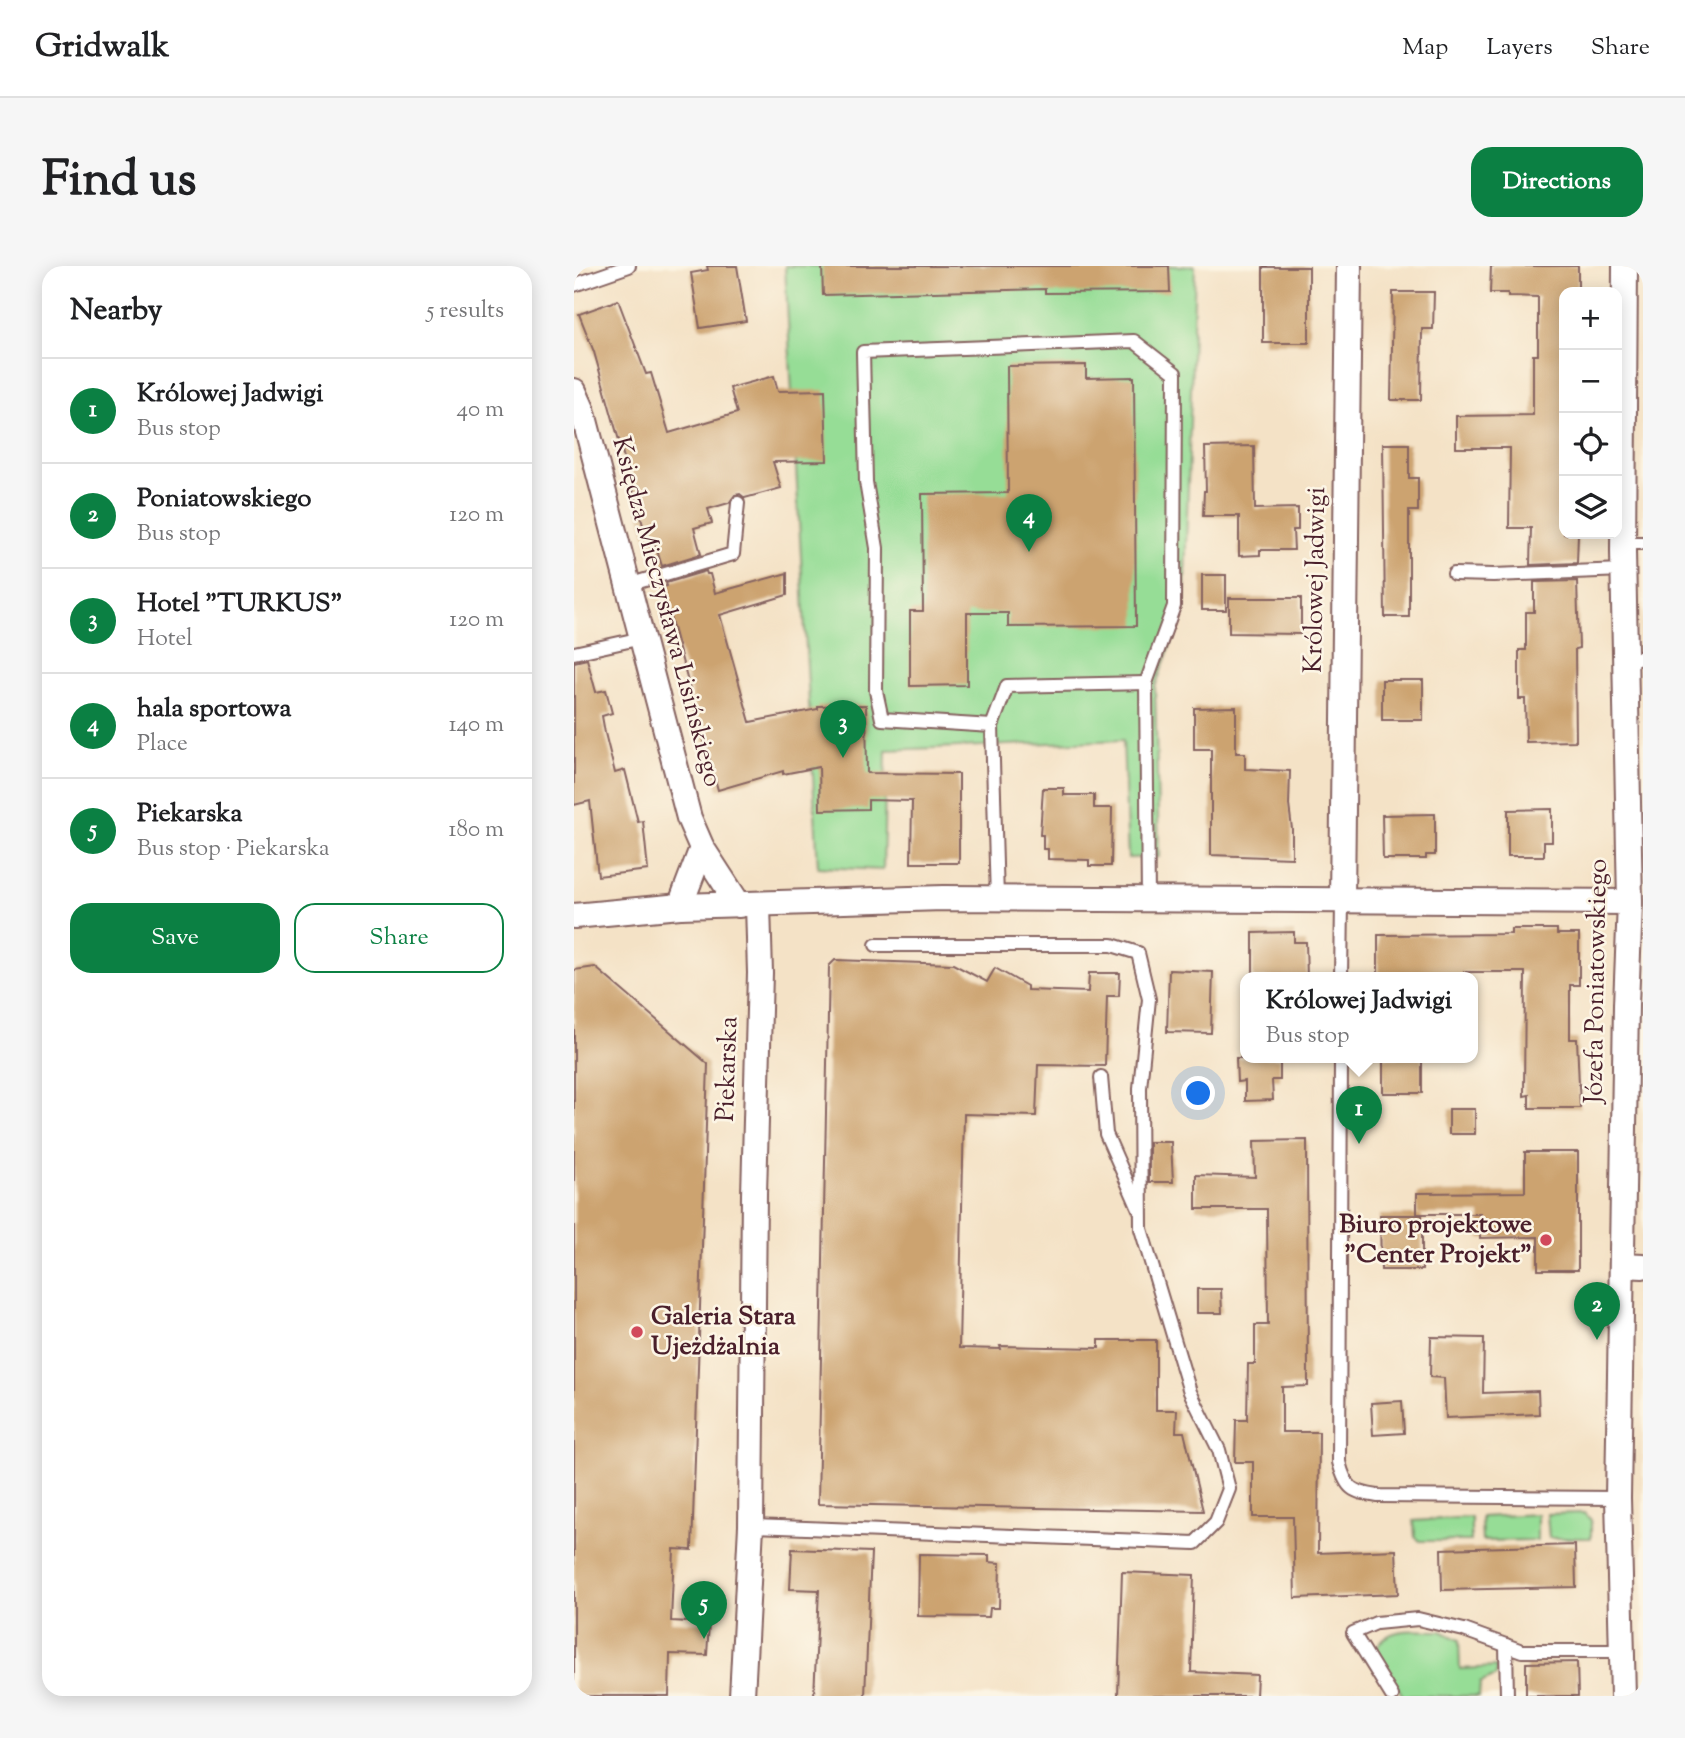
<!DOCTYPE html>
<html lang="en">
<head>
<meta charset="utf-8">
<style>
  :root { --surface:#fff; --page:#f6f6f6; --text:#202124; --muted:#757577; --line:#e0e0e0; --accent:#0b8043 }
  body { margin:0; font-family:"Sorts Mill Goudy",serif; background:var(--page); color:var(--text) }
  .controls { position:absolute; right:21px; top:21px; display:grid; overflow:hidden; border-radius:14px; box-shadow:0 4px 18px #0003 }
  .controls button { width:63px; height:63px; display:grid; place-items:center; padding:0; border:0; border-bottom:2px solid var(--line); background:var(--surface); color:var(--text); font:35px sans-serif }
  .you { position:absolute; left:625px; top:828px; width:24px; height:24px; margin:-18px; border:5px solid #fff; border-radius:50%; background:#1a73e8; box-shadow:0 0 0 10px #1a73e833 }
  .badge { display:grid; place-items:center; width:46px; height:46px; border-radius:50%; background:var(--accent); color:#fff; font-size:23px; font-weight:700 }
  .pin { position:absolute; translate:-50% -58px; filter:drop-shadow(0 2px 4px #0008) }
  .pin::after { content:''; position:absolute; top:37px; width:24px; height:21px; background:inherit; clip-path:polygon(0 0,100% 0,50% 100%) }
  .popup { position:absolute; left:666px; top:706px; width:238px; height:91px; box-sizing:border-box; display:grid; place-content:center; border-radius:14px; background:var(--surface); filter:drop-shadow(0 2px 5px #0005); font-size:23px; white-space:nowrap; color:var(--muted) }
  .popup b { font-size:26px; color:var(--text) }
  .popup::after { content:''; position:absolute; left:50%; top:100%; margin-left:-14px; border:14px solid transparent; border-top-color:var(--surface) }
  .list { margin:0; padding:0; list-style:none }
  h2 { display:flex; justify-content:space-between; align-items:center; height:91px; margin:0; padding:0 28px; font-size:30px }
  h2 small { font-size:23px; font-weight:400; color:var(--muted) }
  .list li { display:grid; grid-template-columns:46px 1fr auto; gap:21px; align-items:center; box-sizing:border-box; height:105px; padding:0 28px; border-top:2px solid var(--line) }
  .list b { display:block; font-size:26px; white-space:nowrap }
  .list p { margin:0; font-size:23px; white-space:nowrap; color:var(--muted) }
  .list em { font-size:23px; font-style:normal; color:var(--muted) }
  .actions { display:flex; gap:14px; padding:21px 28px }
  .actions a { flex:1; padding:16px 0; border:2px solid var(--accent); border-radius:21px; text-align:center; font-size:24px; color:var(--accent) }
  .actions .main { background:var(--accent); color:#fff }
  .icon { flex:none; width:38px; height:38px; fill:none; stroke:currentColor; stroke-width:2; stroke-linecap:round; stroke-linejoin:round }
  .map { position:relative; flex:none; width:1069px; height:1430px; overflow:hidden; border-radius:21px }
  header { display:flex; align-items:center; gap:42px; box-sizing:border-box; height:98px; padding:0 35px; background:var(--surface); border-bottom:2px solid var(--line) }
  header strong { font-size:33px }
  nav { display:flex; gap:38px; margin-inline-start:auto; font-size:24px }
  .intro { display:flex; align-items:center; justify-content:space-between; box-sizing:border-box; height:168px; padding:0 42px }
  h1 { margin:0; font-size:49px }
  .button { padding:18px 32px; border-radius:21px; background:var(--accent); color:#fff; font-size:24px; font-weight:700 }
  main { display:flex; gap:42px; padding:0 42px }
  aside { flex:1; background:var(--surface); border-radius:21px; box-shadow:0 4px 18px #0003 }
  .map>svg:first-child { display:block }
</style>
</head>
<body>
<header>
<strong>Gridwalk</strong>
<nav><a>Map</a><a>Layers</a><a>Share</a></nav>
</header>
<div class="intro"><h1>Find us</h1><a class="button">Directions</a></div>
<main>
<aside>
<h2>Nearby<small>5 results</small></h2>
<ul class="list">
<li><span class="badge">1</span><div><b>Królowej Jadwigi</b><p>Bus stop</p></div><em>40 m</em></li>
<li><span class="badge">2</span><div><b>Poniatowskiego</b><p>Bus stop</p></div><em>120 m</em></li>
<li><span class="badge">3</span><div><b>Hotel &quot;TURKUS&quot;</b><p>Hotel</p></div><em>120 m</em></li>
<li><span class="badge">4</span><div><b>hala sportowa</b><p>Place</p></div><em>140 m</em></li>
<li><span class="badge">5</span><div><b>Piekarska</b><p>Bus stop · Piekarska</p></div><em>180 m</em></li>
</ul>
<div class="actions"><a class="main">Save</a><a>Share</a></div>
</aside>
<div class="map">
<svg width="1069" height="1430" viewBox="0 0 1069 1430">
  <rect width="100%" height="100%" fill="#fcf5e5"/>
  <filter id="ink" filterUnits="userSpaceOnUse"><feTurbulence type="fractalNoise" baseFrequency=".0143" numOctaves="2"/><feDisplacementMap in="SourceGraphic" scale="14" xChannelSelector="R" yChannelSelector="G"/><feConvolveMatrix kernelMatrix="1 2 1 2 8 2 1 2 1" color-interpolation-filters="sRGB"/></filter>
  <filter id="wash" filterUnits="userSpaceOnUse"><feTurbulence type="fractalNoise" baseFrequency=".00686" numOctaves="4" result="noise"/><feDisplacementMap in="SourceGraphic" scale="28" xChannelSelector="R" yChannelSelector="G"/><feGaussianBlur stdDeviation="1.57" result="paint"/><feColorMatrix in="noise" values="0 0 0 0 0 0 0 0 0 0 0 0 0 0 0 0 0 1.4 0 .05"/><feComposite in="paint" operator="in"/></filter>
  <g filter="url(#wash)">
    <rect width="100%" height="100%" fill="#f4e2c6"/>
    <g fill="#96dd96" stroke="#707e60" stroke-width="2">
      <path d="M211,0H621L610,343L581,421L585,591L554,592L549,474L312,484L309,604L244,601Z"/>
      <path d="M1010,1247L1017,1254V1272H975L973,1248Z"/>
      <path d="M963,1248V1274L908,1275L907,1251Z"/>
      <path d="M897,1251V1275H846L841,1271L840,1255Z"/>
      <path d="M867,1365L885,1374L886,1403L923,1401L922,1410L906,1417L905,1430H829L804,1390L803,1382C813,1359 845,1365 867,1365Z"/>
    </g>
    <g id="blocks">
      <g fill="#cca370">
        <path d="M133,0H163L172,55L126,62L117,7L134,4Z"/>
        <path d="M248,0H595L596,26L471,27V23L249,29Z"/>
        <path d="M917,0H1004V26H990V268H1004L1003,297L956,299L957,262H935L936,182H882V150L959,149V89H964V31L934,30V27H916Z"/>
        <rect x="689" y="1" width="46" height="76"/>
        <path d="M819,26H860L859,63H848L847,134H817Z"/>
        <path d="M44,34L72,108L77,107L95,167L163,147L156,122L200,110L204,125L251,124L253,195L199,196L207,222L171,232L166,228L161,229L155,237L134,243L138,257L120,262L127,288L88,300L80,275L74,277L20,86L5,48Z"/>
        <path d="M512,99V112L560,111L562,360L434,361V347H393V419L336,420V345H349L348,228L434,227L433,100Z"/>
        <path d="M809,178H835V212H844V245H835V351H811Z"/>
        <path d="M680,180L681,243L724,242V264H719L720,284H686V289L665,290V250H629L630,225H632L631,181Z"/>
        <path d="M132,305L133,308H136L141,327L213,307V329L146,349L176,456L244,443V440L292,439L293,507L385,508V597H337L338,535L294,534V543L246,544L245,501L209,508V505L144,524L88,322L93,320L92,317Z"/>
        <rect x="628" y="309" width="24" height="35"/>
        <path d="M1003,315L1005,382L1001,383L1002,475L952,476L951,433H945V384H952V346H960V316Z"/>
        <path d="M655,332H727V368L655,367Z"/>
        <path d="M13,393L22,426L32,424L38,447L28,450L31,467L41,507L51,504L64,556L69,555L74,604L24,610L16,535L0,539V396Z"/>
        <rect x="808" y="414" width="41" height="40"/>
        <path d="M662,441V487H671V503L716,505L715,539L718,563V592L637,589V483H620V442Z"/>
        <path d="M469,522H490V529H520V542H538L537,600H515V594L474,593V583H469V569H466Z"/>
        <path d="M978,543V576H970V590H934V544Z"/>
        <path d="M861,548V589H852V593H809L808,549Z"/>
        <path d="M937,663H983V668H1005V719H996V773H1003L1006,842H955V829L950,830L951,706H890V712H804V669L937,668Z"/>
        <path d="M720,666V676H732L733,712H679V667Z"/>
        <path d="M261,694L379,698L413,716L421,702L453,720V724L514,726L515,707H546L545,730H533L531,800L464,799L462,850L390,848L385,1082L427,1083L426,1080L525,1082V1074H582V1144H603L602,1166H610L629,1245L244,1238L255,700Z"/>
        <path d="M21,701L134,798L118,1284L100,1283L97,1355L135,1357L133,1389L96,1388L95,1430H0V704Z"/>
        <path d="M595,704L639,706L637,767L593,766Z"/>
        <path d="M662,792H706V814H698L699,834L671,835V815L663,816Z"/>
        <rect x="809" y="792" width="39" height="35"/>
        <rect x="875" y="843" width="26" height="25"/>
        <path d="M733,874L734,1120L708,1121V1166H745L744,1287L822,1284L824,1328L721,1332L719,1251H679V1196H661L662,1154H673L674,1098H681V1059H694L693,943H622V909L681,911L680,875Z"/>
        <path d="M575,876H597L599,916H575Z"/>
        <path d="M951,886H1004V1004H964V971L906,972V948H843V927L951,926Z"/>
        <path d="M806,949H848V1004H807Z"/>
        <path d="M623,1023H647L648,1047H623Z"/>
        <path d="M857,1071L910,1072L909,1127L964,1125L965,1148L872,1152L870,1112L856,1111Z"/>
        <path d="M828,1135L830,1167L799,1169L797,1137Z"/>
        <path d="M1001,1279L1002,1321L868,1324L867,1283Z"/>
        <path d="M218,1283L297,1286L291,1430H240L245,1324L216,1323Z"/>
        <path d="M345,1288L415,1289V1296L426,1297L425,1342H416L415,1351L344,1350Z"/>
        <path d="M548,1306L620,1309L617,1406L683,1409L682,1430H544Z"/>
        <path d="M1003,1396L1004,1430H952V1397Z"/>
      </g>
    </g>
  </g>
  <g filter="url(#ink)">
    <use href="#blocks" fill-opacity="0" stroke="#866361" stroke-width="2"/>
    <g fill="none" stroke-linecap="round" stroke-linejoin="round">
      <g stroke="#866361" stroke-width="16">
        <g id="lane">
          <path d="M0,19L55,0"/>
          <path d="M1050,277H1069"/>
          <path d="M880,308L919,309L1050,304"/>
          <path d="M54,319L159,288L164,237"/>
          <path d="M0,387L68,372"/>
          <path d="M1051,392H1069"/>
          <path d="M418,460L433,420L572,417"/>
          <path d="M423,633L418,460L308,453L302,425L303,282L292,216L289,86L560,75L601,107L600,340L572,417L574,634"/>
          <path d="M767,712L768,635"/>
          <path d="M767,792L765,1196C772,1223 778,1226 804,1230L1044,1232"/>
          <path d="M527,811L532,868L565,943"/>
          <path d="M177,1260L621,1277L642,1256L655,1223L645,1184L616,1126L567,963L566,822L575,733L564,687L538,679H302"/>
          <path d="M932,1379L933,1430"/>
          <path d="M818,1430L779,1367L802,1357L844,1353L890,1364L948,1385H1048"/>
        </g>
      </g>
      <g stroke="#866361" stroke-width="28">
        <g id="street">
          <path d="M0,125L8,143L115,552L128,582L165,639"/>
          <path d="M768,635L775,0"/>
          <path d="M106,640L128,582"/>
          <path d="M0,650L106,640L369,632L1056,636"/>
          <path d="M1048,999L1069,1000"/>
          <path d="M168,1430L177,1260L180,928L186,707L184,639"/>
          <path d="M1049,1430L1044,1232L1052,739L1056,636L1049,286L1051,0"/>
        </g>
      </g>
      <use href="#lane" stroke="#fff" stroke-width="12"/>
      <use href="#street" stroke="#fff" stroke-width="24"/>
    </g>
  </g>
  <g fill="#d1495b" stroke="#fcf5e5" stroke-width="2.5">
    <circle cx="972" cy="974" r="7"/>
    <circle cx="63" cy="1066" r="7"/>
  </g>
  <g text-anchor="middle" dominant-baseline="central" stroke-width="5" stroke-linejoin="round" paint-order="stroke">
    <g font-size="26" fill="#4a1f2b" stroke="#fcf5e5">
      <text transform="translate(742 314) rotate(-89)">Królowej Jadwigi</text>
      <text transform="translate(92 346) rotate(75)">Księdza Mieczysława Lisińskiego</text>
      <text transform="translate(1023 715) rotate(-89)">Józefa Poniatowskiego</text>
      <text transform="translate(154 803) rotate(-88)">Piekarska</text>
    </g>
    <g font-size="26" font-weight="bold" fill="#4a1f2b" stroke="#fcf5e5" text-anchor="end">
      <text x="958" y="959">Biuro projektowe<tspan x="958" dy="30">"Center Projekt"</tspan></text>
      <text x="77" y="1051" text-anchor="start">Galeria Stara<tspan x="77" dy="30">Ujeżdżalnia</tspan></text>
    </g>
  </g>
</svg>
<div class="controls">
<button>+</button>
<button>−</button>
<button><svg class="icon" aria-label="locate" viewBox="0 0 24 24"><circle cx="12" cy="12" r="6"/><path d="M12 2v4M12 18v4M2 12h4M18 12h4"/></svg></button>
<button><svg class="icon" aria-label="layers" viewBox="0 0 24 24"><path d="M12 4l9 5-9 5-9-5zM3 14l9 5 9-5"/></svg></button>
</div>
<div class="you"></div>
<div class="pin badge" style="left:785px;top:878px">1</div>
<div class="popup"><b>Królowej Jadwigi</b>Bus stop</div>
<div class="pin badge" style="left:1023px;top:1074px">2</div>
<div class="pin badge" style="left:269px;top:492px">3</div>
<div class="pin badge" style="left:455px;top:286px">4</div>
<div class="pin badge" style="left:130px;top:1373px">5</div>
</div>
</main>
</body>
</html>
